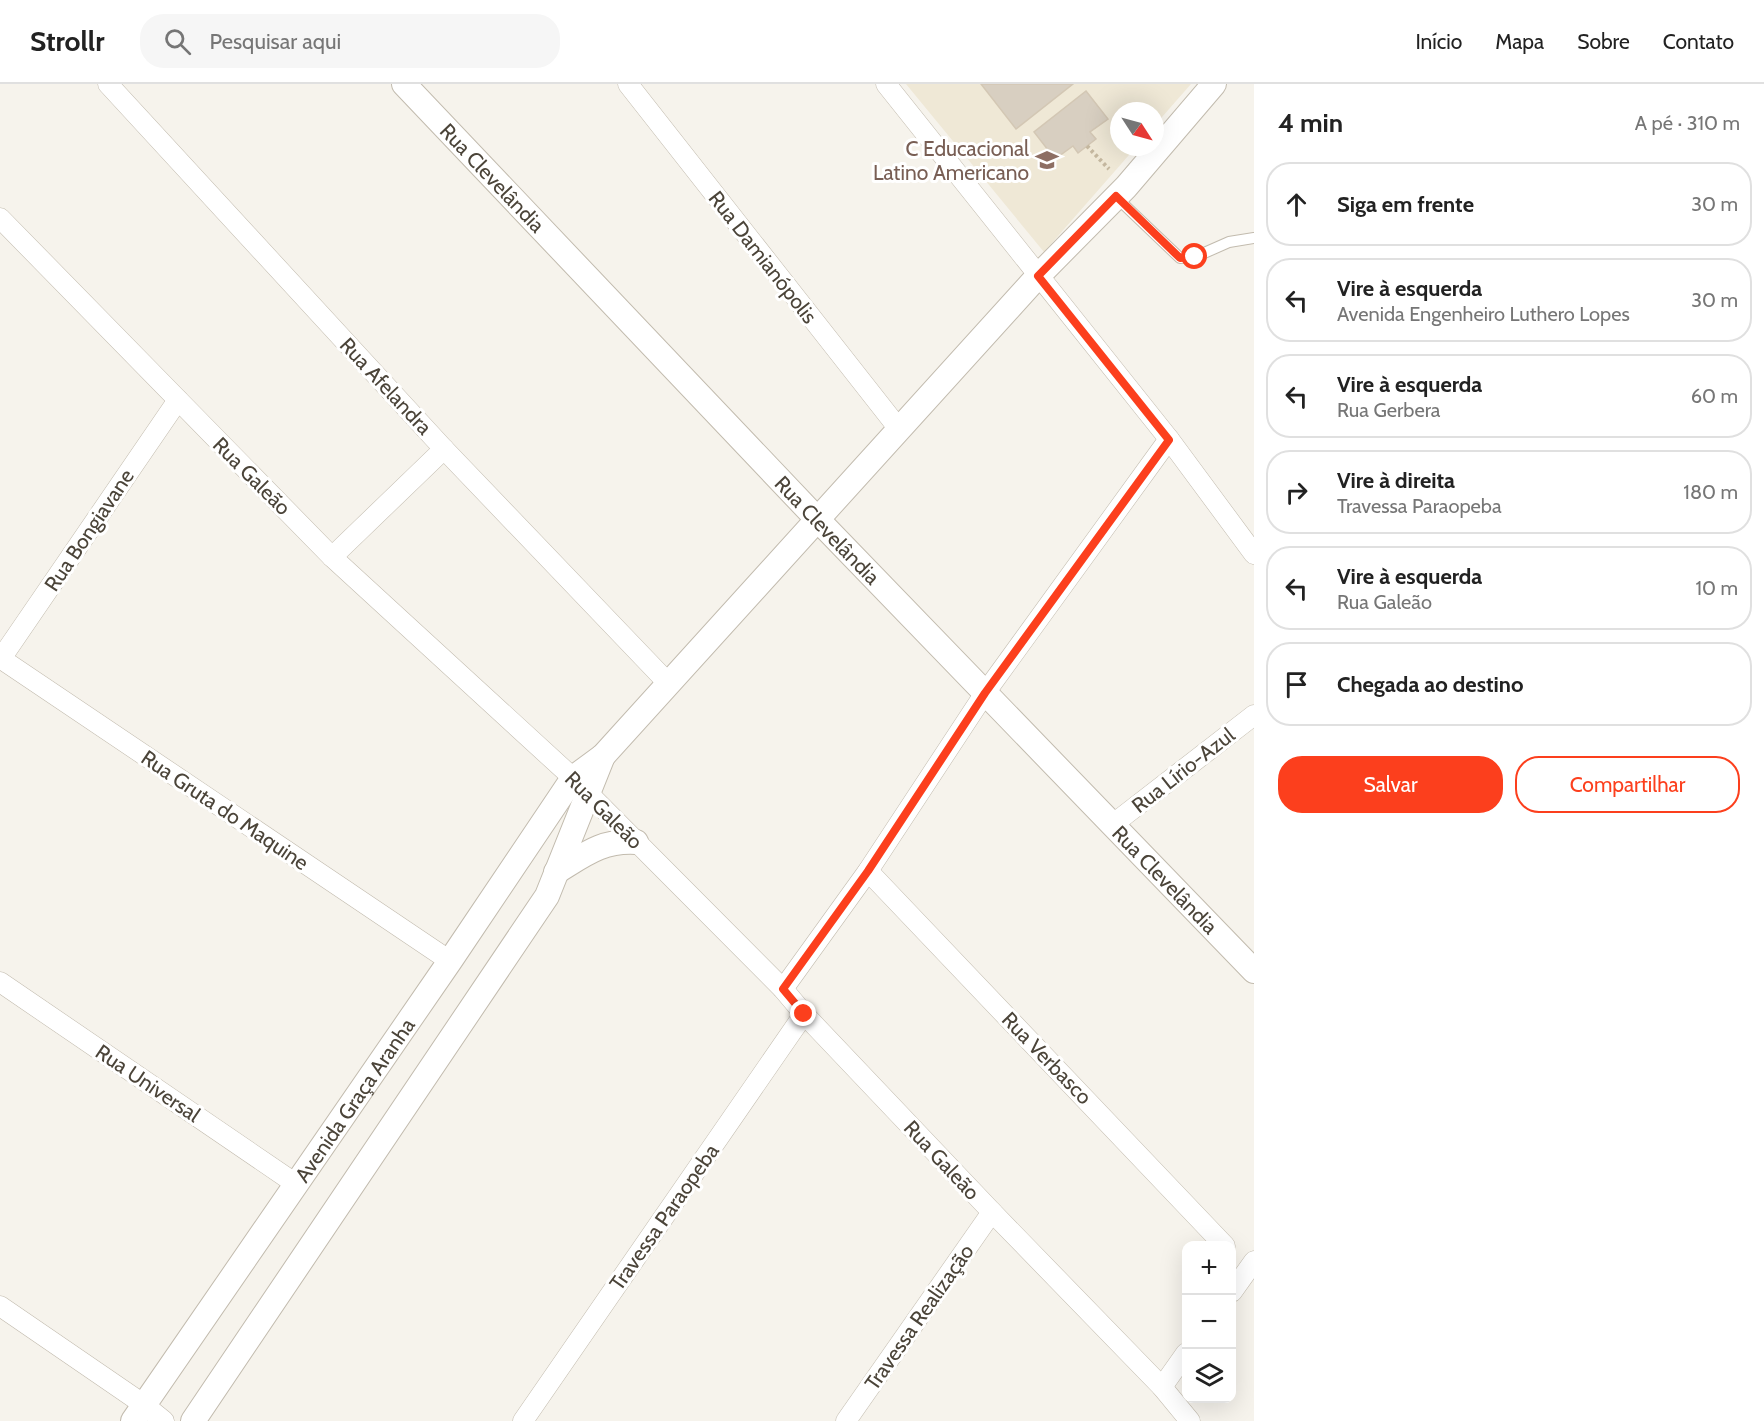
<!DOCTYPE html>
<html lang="pt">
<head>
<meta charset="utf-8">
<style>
  :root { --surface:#fff; --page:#f6f6f6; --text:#222; --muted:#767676; --line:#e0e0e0; --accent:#fc3f1d }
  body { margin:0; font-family:Cabin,sans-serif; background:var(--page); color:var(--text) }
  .controls { position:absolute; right:18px; bottom:18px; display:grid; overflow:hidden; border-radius:12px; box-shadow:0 6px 24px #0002 }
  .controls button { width:54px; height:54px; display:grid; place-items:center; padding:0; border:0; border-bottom:2px solid var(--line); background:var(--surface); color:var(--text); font:30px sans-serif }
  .compass { position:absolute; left:1110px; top:18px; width:54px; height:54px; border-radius:50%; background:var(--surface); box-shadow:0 6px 24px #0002; rotate:126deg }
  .stop { position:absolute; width:18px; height:18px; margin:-14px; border:4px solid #fc3f1d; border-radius:50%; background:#fff }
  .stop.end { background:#fc3f1d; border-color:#fff; box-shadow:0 2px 6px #0008 }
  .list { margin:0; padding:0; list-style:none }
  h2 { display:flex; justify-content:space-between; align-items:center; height:78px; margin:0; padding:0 24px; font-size:26px }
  h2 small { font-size:20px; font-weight:400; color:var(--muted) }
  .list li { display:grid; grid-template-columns:39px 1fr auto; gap:18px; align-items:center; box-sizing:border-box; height:84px; margin:0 12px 12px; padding:0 12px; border:2px solid var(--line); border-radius:24px }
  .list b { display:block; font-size:22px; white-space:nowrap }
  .list p { margin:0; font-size:20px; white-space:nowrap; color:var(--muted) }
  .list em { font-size:20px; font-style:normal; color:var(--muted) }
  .actions { display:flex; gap:12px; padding:18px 24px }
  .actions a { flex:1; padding:14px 0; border:2px solid var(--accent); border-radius:24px; text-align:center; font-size:21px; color:var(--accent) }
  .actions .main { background:var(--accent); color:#fff }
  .icon { flex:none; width:33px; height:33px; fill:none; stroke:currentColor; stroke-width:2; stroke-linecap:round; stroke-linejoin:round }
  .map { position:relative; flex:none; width:1254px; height:1337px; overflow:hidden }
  header { display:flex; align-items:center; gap:36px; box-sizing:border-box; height:84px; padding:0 30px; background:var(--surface); border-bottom:2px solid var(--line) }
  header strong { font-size:28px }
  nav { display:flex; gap:33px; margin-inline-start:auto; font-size:21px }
  .search { width:420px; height:54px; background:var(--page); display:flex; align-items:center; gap:15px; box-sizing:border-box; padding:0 21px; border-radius:24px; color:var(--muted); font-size:22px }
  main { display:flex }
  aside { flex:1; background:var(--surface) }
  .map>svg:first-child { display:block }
</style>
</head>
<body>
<header>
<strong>Strollr</strong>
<div class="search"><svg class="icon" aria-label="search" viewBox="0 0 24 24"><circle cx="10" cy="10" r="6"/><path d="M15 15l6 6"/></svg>Pesquisar aqui</div>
<nav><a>Início</a><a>Mapa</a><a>Sobre</a><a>Contato</a></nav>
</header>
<main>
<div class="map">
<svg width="1254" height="1337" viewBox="0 0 1254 1337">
  <rect width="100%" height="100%" fill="#f6f3ec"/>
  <path fill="#efe8d6" d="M906,0H1191L1155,41V27H1119V63H1136L1044,168Z"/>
  <g fill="#d8cfc1" stroke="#d3c7b4" stroke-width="1.5">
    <path d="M981,0H1073L1016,45Z"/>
    <path d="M1086,7L1108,35L1090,48L1096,55L1078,69L1073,62L1055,75L1034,48Z"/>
  </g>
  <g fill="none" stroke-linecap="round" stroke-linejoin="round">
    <g stroke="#c2bbae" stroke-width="12">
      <path id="service" d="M1116,113L1180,174L1195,173L1229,158L1254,154"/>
    </g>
    <g stroke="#c2bbae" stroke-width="21">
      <g id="minor">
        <path d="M108,0L444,365L668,599"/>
        <path d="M628,0L899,345"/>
        <path d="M886,0L1169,355L1254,470"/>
        <path d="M0,134L332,473L573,694L783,905L804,930L992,1128L1162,1303L1190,1337"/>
        <path d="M332,473L444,365"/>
        <path d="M0,574L450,877"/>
        <path d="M0,576L178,316"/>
        <path d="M1112,741L1254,631"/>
        <path d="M868,787L1225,1162"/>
        <path d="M0,898L296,1100"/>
        <path d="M783,905L868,787L985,609L1169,355"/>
        <path d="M1232,1208L1254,1177"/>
        <path d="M0,1222L143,1320L164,1337"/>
        <path d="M1162,1303L1186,1269"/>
        <path d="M523,1337L804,930"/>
        <path d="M846,1337L992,1128"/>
      </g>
    </g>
    <g stroke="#c2bbae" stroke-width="26">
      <g id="tertiary">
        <path id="s1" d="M404,0L818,436L1254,887"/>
        <path d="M556,788C584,771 602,756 636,758"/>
        <path id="s2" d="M133,1337L450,877L573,694L603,672L1038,192L1126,103L1214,0"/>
        <path d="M193,1337L547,812L603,672"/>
      </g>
    </g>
    <path stroke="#c4b79f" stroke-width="4" stroke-dasharray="3 3" stroke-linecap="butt" d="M1087,62L1109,85"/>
    <use href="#service" stroke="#fff" stroke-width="10"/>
    <use href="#minor" stroke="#fff" stroke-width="20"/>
    <use href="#tertiary" stroke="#fff" stroke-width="24"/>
  </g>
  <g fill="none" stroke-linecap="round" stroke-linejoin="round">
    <path stroke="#fc3f1d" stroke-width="8" d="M804,930L783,905L868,787L985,609L1169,356L1038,192L1116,112L1180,174L1195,173"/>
  </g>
  <defs>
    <g id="school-bare" transform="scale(1.8)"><path d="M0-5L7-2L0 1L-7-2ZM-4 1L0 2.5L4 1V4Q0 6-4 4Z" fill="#8d6e63" stroke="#fff" stroke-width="2.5" paint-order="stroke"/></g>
  </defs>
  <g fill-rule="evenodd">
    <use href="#school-bare" x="1047" y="76"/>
  </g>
  <g text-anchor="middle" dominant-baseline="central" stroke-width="6" stroke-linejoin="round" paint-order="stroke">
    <g font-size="21" fill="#785e54" stroke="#fff" text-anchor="end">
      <text x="1029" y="64">C Educacional<tspan x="1029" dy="24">Latino Americano</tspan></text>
    </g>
    <g font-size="21" fill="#4b4439" stroke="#fff">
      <text stroke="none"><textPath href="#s1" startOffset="129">Rua Clevelândia</textPath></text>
      <text transform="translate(763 173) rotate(52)">Rua Damianópolis</text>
      <text transform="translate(386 302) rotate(47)">Rua Afelandra</text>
      <text transform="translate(252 392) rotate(45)">Rua Galeão</text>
      <text stroke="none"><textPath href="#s1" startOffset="615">Rua Clevelândia</textPath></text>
      <text transform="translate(89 446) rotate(-56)">Rua Bongiavane</text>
      <text transform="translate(1183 686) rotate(-38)">Rua Lírio-Azul</text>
      <text transform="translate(225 726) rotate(34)">Rua Gruta do Maquine</text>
      <text transform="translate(604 726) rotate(45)">Rua Galeão</text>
      <text stroke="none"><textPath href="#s1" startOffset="1101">Rua Clevelândia</textPath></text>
      <text transform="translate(1047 974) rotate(46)">Rua Verbasco</text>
      <text transform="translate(148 999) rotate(34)">Rua Universal</text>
      <text stroke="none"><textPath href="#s2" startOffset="390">Avenida Graça Aranha</textPath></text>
      <text transform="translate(942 1076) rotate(47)">Rua Galeão</text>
      <text transform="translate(664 1133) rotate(-55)">Travessa Paraopeba</text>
      <text transform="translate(919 1233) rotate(-55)">Travessa Realização</text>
    </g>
  </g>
</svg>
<div class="controls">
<button>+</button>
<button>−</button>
<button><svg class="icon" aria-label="layers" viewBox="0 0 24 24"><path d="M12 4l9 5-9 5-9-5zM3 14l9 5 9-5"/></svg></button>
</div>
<svg class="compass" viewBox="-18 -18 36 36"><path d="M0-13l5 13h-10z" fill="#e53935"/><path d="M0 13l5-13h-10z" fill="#767676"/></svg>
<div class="stop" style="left:1195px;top:173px"></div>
<div class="stop end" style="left:804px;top:930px"></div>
</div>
<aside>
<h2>4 min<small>A pé · 310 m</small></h2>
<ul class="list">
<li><svg class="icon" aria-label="ahead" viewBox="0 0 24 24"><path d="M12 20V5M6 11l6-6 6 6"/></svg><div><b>Siga em frente</b></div><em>30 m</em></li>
<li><svg class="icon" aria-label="left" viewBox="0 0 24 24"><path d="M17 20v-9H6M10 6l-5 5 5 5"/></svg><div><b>Vire à esquerda</b><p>Avenida Engenheiro Luthero Lopes</p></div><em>30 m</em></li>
<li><svg class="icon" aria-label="left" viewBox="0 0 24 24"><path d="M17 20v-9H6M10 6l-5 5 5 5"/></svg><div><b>Vire à esquerda</b><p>Rua Gerbera</p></div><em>60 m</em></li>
<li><svg class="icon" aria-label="right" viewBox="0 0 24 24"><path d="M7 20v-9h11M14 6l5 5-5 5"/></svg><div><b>Vire à direita</b><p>Travessa Paraopeba</p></div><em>180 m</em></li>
<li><svg class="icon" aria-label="left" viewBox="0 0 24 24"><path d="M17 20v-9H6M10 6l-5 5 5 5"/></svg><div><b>Vire à esquerda</b><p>Rua Galeão</p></div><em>10 m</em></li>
<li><svg class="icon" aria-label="arrive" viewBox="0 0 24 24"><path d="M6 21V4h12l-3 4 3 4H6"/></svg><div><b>Chegada ao destino</b></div></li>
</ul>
<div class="actions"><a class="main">Salvar</a><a>Compartilhar</a></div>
</aside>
</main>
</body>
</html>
